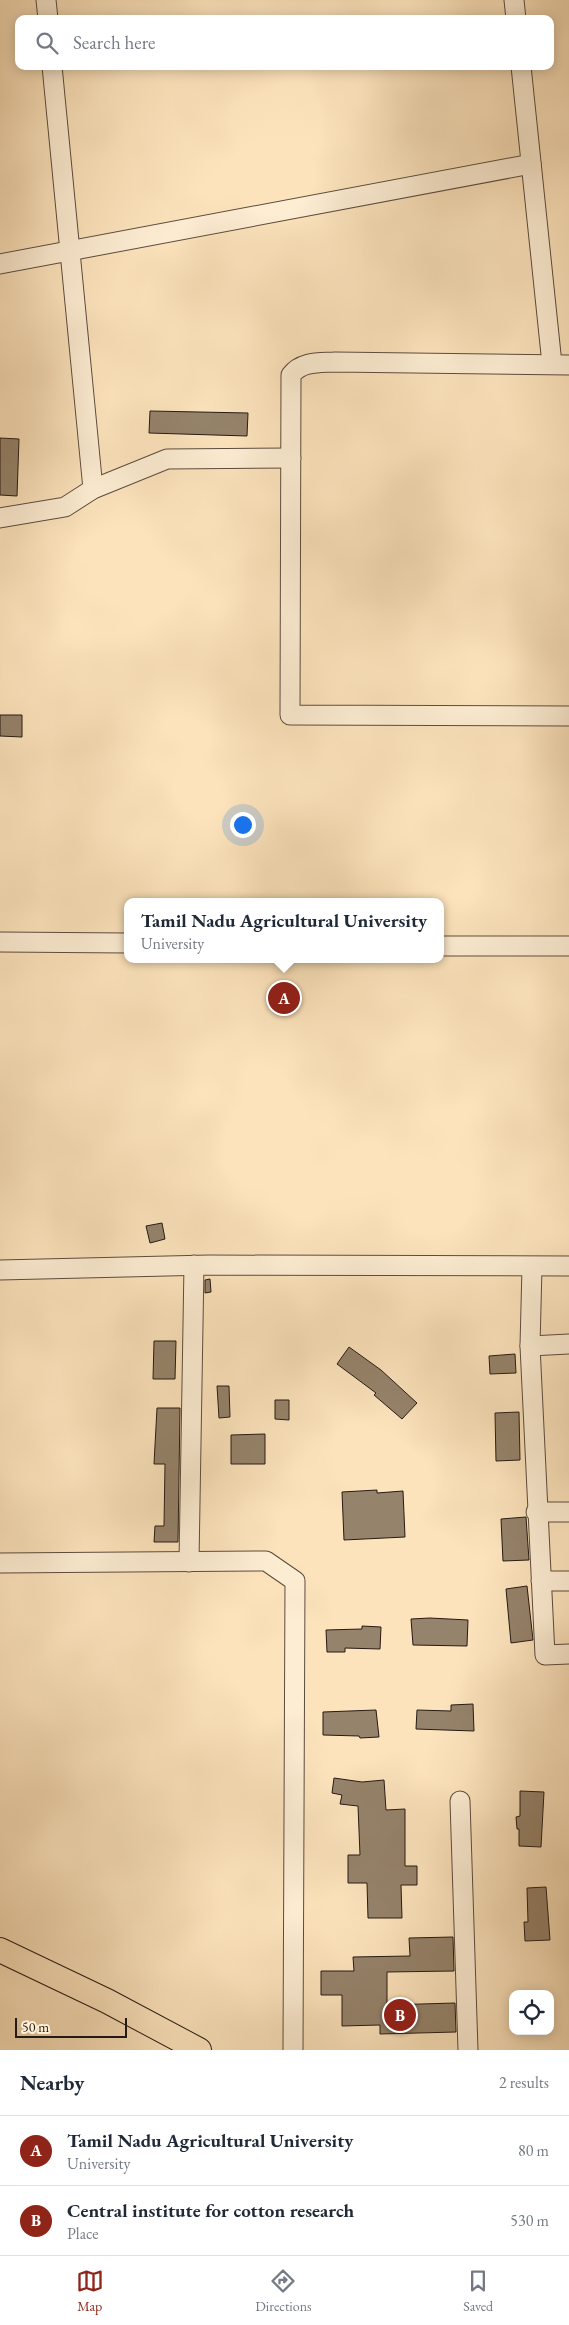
<!DOCTYPE html>
<html lang="en">
<head>
<meta charset="utf-8">
<style>
  :root { --surface:#fff; --page:#f2f2f3; --text:#1f2937; --muted:#747a83; --line:#e0e1e3; --accent:#8f2418 }
  body { margin:0; font-family:"EB Garamond",serif; background:var(--page); color:var(--text) }
  .controls { position:absolute; right:15px; bottom:15px; display:grid; overflow:hidden; border-radius:10px; box-shadow:0 2px 12px #0003 }
  .controls button { width:45px; height:45px; display:grid; place-items:center; padding:0; border:0; border-bottom:1px solid var(--line); background:var(--surface); color:var(--text); font:25px sans-serif }
  .scale { position:absolute; left:15px; bottom:12px; width:112px; box-sizing:border-box; padding-left:5px; border:2px solid #261a14; border-top:0; font-size:14px; line-height:18px; white-space:nowrap; color:#261a14; -webkit-text-stroke:4px #fdedd3; paint-order:stroke }
  .you { position:absolute; left:242px; top:824px; width:18px; height:18px; margin:-12px; border:4px solid #fff; border-radius:50%; background:#1a73e8; box-shadow:0 0 0 8px #1a73e833 }
  .badge { display:grid; place-items:center; width:32px; height:32px; border-radius:50%; background:var(--accent); color:#fff; font-size:16px; font-weight:700 }
  .pin { position:absolute; translate:-50% -50%; border:2px solid #fff; box-shadow:0 1px 5px #0006 }
  .popup { position:absolute; left:124px; top:898px; width:320px; height:65px; box-sizing:border-box; display:grid; place-content:center; border-radius:10px; background:var(--surface); filter:drop-shadow(0 1px 4px #0005); font-size:16px; white-space:nowrap; color:var(--muted) }
  .popup b { font-size:19px; color:var(--text) }
  .popup::after { content:''; position:absolute; left:50%; top:100%; margin-left:-10px; border:10px solid transparent; border-top-color:var(--surface) }
  .list { margin:0; padding:0; list-style:none }
  h2 { display:flex; justify-content:space-between; align-items:center; height:65px; margin:0; padding:0 20px; font-size:21px }
  h2 small { font-size:16px; font-weight:400; color:var(--muted) }
  .list li { display:grid; grid-template-columns:32px 1fr auto; gap:15px; align-items:center; box-sizing:border-box; height:70px; padding:0 20px; border-top:1px solid var(--line) }
  .list b { display:block; font-size:19px; white-space:nowrap }
  .list p { margin:0; font-size:16px; white-space:nowrap; color:var(--muted) }
  .list em { font-size:16px; font-style:normal; color:var(--muted) }
  .icon { flex:none; width:28px; height:28px; fill:none; stroke:currentColor; stroke-width:2; stroke-linecap:round; stroke-linejoin:round }
  .map { position:relative; flex:none; width:569px; height:2050px; overflow:hidden }
  .search { position:absolute; background:var(--surface); box-shadow:0 2px 12px #0003; left:15px; right:15px; top:15px; height:55px; display:flex; align-items:center; gap:12px; box-sizing:border-box; padding:0 18px; border-radius:10px; color:var(--muted); font-size:19px }
  .sheet { height:205px; background:var(--surface) }
  nav { display:flex; justify-content:space-around; align-items:center; box-sizing:border-box; height:70px; border-top:1px solid var(--line); background:var(--surface); font-size:14px; color:var(--muted) }
  nav a { display:grid; justify-items:center; gap:2px }
  nav .on { color:var(--accent) }
  .map>svg:first-child { display:block }
</style>
</head>
<body>
<div class="map">
<svg width="569" height="2050" viewBox="0 0 569 2050">
  <rect width="100%" height="100%" fill="#fce3bc"/>
  <filter id="stains"><feTurbulence type="fractalNoise" baseFrequency=".004" numOctaves="4"/><feColorMatrix values="0 0 0 0 .2 0 0 0 0 .09 0 0 0 0 .02 0 0 0 .5 -.17"/></filter>
  <radialGradient id="worn" r=".72"><stop offset=".6" stop-color="#630" stop-opacity="0"/><stop offset="1" stop-color="#630" stop-opacity=".3"/></radialGradient>
  <g fill="#95836b" stroke="#261a14">
    <path d="M150,411L248,413L247,436L149,433Z"/>
    <path d="M0,438L19,439L17,496L0,495Z"/>
    <path d="M0,715H22V737L0,736Z"/>
    <path d="M162,1223L165,1239L150,1243L146,1226Z"/>
    <path d="M210,1279L211,1292L205,1293V1280Z"/>
    <path d="M154,1341H176L175,1379H153Z"/>
    <path d="M349,1347L381,1370L417,1403L402,1419L374,1395L376,1393L337,1364Z"/>
    <path d="M515,1354L516,1373L490,1374L489,1356Z"/>
    <path d="M217,1386H229L230,1417L219,1418Z"/>
    <path d="M275,1400H289V1420L275,1419Z"/>
    <path d="M157,1408H180L178,1542H154L155,1526H164L165,1464H154Z"/>
    <path d="M519,1412L520,1460L496,1461L495,1413Z"/>
    <path d="M265,1434V1464H231V1435Z"/>
    <path d="M377,1490V1493L403,1491L405,1537L344,1540L342,1492Z"/>
    <path d="M526,1517L529,1560L503,1561L501,1519Z"/>
    <path d="M527,1586L533,1640L511,1643L506,1589Z"/>
    <path d="M430,1618L468,1620L467,1646L413,1645L411,1619Z"/>
    <path d="M362,1626L381,1627L380,1649L345,1648V1652H327L326,1630L362,1629Z"/>
    <path d="M473,1704L474,1731L416,1729L417,1710L451,1711V1705Z"/>
    <path d="M376,1710L379,1737L360,1738L359,1736L323,1735V1712Z"/>
    <path d="M334,1778L362,1782L384,1780L386,1810L405,1809V1866H417V1885H401L402,1918H368L367,1883H348V1855H360L358,1806L340,1804L342,1795L332,1793Z"/>
    <path d="M520,1791L544,1792L541,1847L519,1846V1829H517L516,1817L520,1816Z"/>
    <path d="M546,1887L550,1940L525,1941L524,1922H528L527,1888Z"/>
    <path d="M453,1937L454,1971L387,1972V2005L455,2003L456,2032L380,2034V2025L342,2026V1995H321V1971H354L353,1957L410,1956L409,1938Z"/>
  </g>
  <g fill="none" stroke-linecap="round" stroke-linejoin="round">
    <g stroke="#5c4c3e" stroke-width="21">
      <g id="minor">
        <path d="M46,0L48,19"/>
        <path d="M514,0L516,19"/>
        <path d="M52,66L93,489"/>
        <path d="M521,66L552,364"/>
        <path d="M0,264L531,164"/>
        <path d="M569,365L335,362C319,363 302,361 291,375L290,715L569,716"/>
        <path d="M0,518L65,507L93,489L167,459L291,458"/>
        <path d="M0,942L128,943"/>
        <path d="M440,946H569"/>
        <path d="M532,1267L530,1346L545,1655L569,1654"/>
        <path d="M0,1270L209,1265L569,1266"/>
        <path d="M530,1346L569,1344"/>
        <path d="M536,1512H569"/>
        <path d="M189,1562L194,1265"/>
        <path d="M0,1563L266,1561L295,1581L293,2050"/>
        <path d="M541,1581H569"/>
        <path d="M460,1801L468,2050"/>
      </g>
    </g>
    <g stroke="#261a14" stroke-width="26">
      <path id="major" d="M0,1950L107,2001L199,2050"/>
    </g>
    <use href="#minor" stroke="#fdedd3" stroke-width="19"/>
    <use href="#major" stroke="#fce3bc" stroke-width="24"/>
  </g>
  <rect width="100%" height="100%" filter="url(#stains)"/>
  <rect width="100%" height="100%" fill="url(#worn)"/>
</svg>
<div class="controls">
<button><svg class="icon" aria-label="locate" viewBox="0 0 24 24"><circle cx="12" cy="12" r="6"/><path d="M12 2v4M12 18v4M2 12h4M18 12h4"/></svg></button>
</div>
<div class="scale">50 m</div>
<div class="you"></div>
<div class="pin badge" style="left:284px;top:998px">A</div>
<div class="popup"><b>Tamil Nadu Agricultural University</b>University</div>
<div class="pin badge" style="left:400px;top:2015px">B</div>
<div class="search"><svg class="icon" aria-label="search" viewBox="0 0 24 24"><circle cx="10" cy="10" r="6"/><path d="M15 15l6 6"/></svg>Search here</div>
</div>
<section class="sheet">
<h2>Nearby<small>2 results</small></h2>
<ul class="list">
<li><span class="badge">A</span><div><b>Tamil Nadu Agricultural University</b><p>University</p></div><em>80 m</em></li>
<li><span class="badge">B</span><div><b>Central institute for cotton research</b><p>Place</p></div><em>530 m</em></li>
</ul>
</section>
<nav>
<a class="on"><svg class="icon" aria-label="map" viewBox="0 0 24 24"><path d="M3 6l6-2 6 2 6-2v14l-6 2-6-2-6 2zM9 4v14M15 6v14"/></svg>Map</a>
<a><svg class="icon" aria-label="directions" viewBox="0 0 24 24"><path d="M12 3l9 9-9 9-9-9zM9 14v-3h6M13 9l2 2-2 2"/></svg>Directions</a>
<a><svg class="icon" aria-label="saved" viewBox="0 0 24 24"><path d="M7 4h10v16l-5-4-5 4z"/></svg>Saved</a>
</nav>
</body>
</html>
